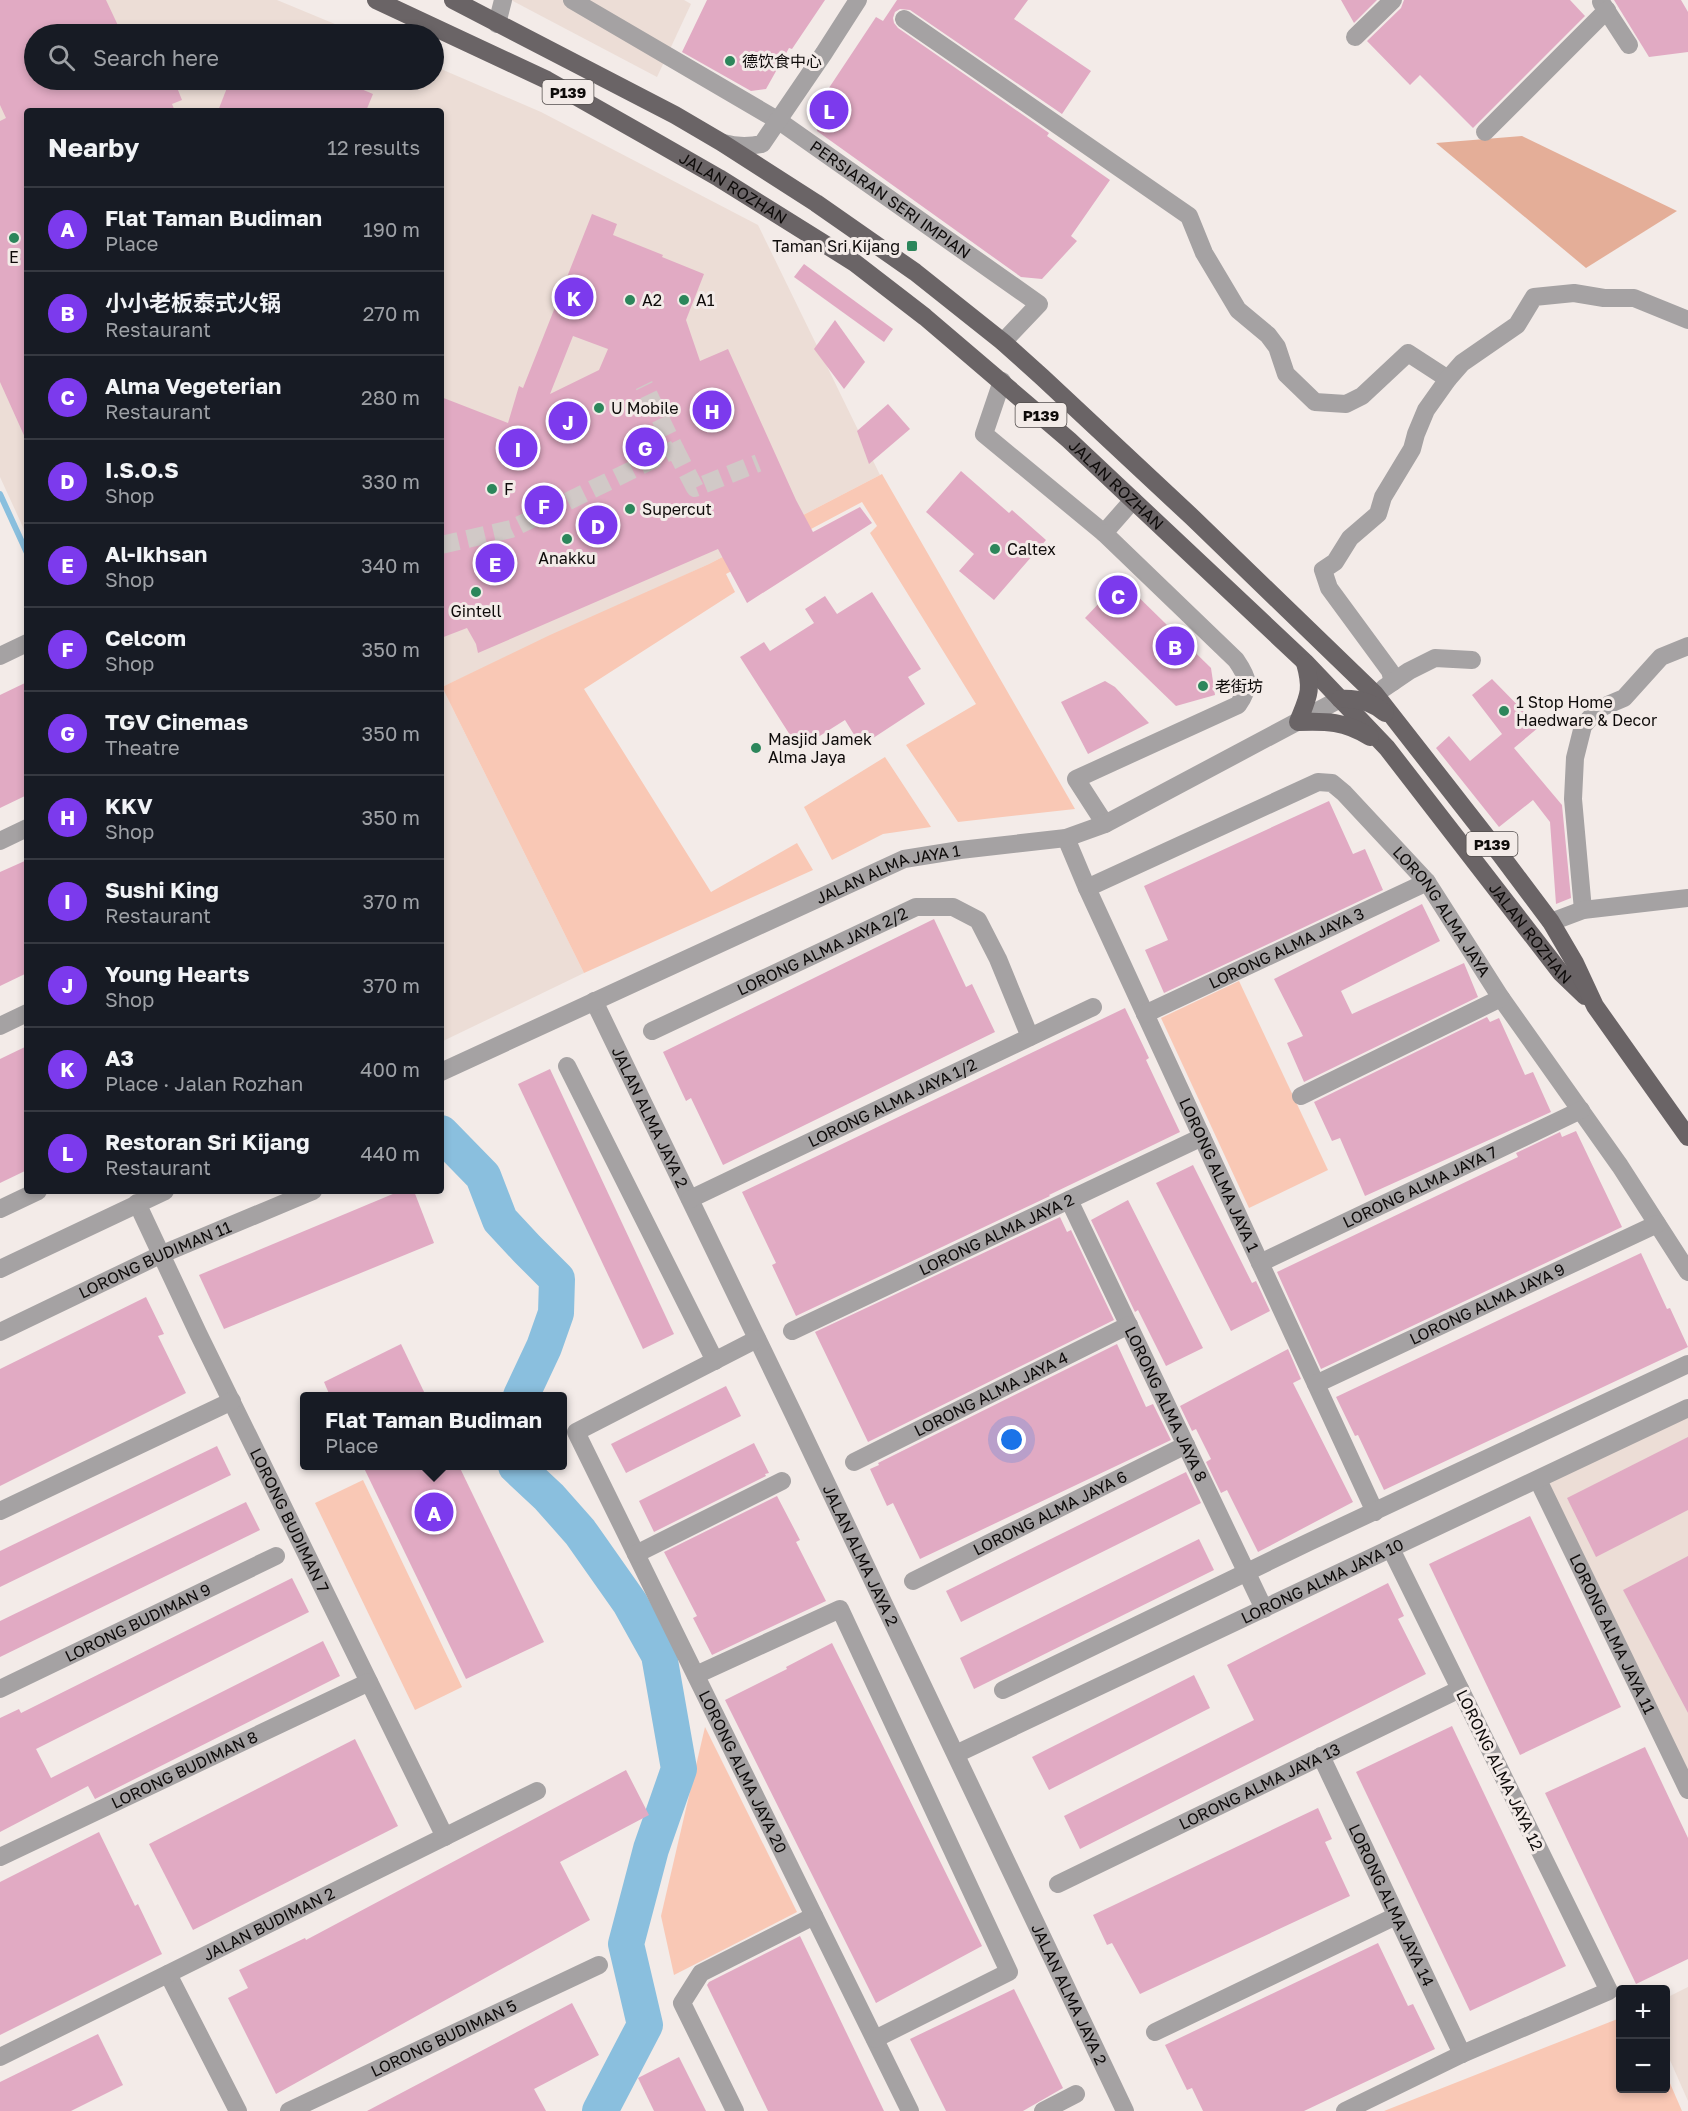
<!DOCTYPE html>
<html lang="en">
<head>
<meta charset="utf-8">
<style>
  :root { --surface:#171b24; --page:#242831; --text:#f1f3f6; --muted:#9ea1a6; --line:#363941; --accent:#7c3aed }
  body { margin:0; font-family:"Golos Text","Noto Sans SC",sans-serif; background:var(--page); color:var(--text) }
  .controls { position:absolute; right:18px; bottom:18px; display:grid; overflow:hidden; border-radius:6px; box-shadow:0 3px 9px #0003 }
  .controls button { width:54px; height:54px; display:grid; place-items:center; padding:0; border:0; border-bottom:2px solid var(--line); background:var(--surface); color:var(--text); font:30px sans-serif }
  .you { position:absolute; left:1012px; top:1440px; width:21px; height:21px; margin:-15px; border:4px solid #fff; border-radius:50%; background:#1a73e8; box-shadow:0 0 0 9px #1a73e833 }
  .badge { display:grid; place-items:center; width:39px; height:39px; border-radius:50%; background:var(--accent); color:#fff; font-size:20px; font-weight:700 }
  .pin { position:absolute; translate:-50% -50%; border:3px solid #fff; box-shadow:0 2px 6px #0006 }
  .popup { position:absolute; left:300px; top:1392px; width:267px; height:78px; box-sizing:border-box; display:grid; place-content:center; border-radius:6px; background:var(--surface); filter:drop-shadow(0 2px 4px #0005); font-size:20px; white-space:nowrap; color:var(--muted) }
  .popup b { font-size:22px; color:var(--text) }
  .popup::after { content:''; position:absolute; left:50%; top:100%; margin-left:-12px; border:12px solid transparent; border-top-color:var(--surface) }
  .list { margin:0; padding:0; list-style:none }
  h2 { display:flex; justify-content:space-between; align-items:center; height:78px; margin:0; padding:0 24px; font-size:26px }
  h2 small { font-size:20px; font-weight:400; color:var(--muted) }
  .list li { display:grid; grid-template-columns:39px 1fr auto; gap:18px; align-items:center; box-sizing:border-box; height:84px; padding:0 24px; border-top:2px solid var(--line) }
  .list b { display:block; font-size:22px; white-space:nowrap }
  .list p { margin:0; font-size:20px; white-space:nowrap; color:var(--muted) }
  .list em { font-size:20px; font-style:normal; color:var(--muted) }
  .icon { flex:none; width:33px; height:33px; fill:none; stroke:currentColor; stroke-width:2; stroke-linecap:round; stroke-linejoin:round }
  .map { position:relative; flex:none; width:1688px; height:2111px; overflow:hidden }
  .search { position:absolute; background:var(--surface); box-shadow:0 3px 9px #0003; left:24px; top:24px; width:420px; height:66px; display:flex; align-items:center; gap:15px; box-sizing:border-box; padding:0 21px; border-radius:33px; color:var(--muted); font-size:22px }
  .panel { position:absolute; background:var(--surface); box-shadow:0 3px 9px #0003; left:24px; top:108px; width:420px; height:1086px; border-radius:6px }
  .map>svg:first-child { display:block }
</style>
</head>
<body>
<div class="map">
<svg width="1688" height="2111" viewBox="0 0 1688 2111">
  <rect width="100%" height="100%" fill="#f3ebe8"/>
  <g fill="#ecddd6">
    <path d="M0,0H277L359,34H34V80H434V66L541,112L758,225L880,475L709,564L442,687L584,973L441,1042V111H27V536L0,477Z"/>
    <path d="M511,0H684L691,4L657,77Z"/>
    <path d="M1688,1409V1787L1539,1480Z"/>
    <path d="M1688,1987V2101L1666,2051V1998Z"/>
  </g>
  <g fill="#f9c8b5">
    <path d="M882,474L1075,809L958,822L906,745L976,704L870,533L877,526L862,502L726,574L735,592L584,689L711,892L797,843L813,870L584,973L442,687L550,635L709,564Z"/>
    <path d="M885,757L931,827L883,834L832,860L804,807Z"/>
    <path d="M1239,981L1328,1170L1249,1208L1161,1018Z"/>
    <path d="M363,1480L462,1687L415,1710L315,1503Z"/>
    <path d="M705,1727L797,1912L674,1975L661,1916Z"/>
    <path d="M1620,2018V2088H1666V2074L1682,2111H1384Z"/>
  </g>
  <path fill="#e4ae98" d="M1522,136L1677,211L1586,268L1436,143Z"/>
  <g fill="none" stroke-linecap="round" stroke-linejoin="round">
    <path stroke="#8abfde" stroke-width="6" d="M0,494L27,553"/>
    <g stroke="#8abfde" stroke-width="36">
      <path d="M441,1133L483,1176L500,1220L527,1249L557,1279L556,1313L544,1347L521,1396"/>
      <path d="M516,1466L549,1497L580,1532L630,1603L659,1655L679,1769L651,1849L626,1944L645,2025L600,2111"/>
    </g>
  </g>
  <g fill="#e1aac3" fill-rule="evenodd">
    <path d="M0,0H106L122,34H34V80H174L182,100L172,104L175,111H27V442L0,382V121L6,118L0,105Z"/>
    <path d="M707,0H825L792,49L789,48L766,89L751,91L682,52Z"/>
    <path d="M897,0H1028L1014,19L1091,71L1062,114L910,10L900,9L895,12L893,18L894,23L898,28L1049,133L1047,136L1110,180L1071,236L1077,241L1042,279L1021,277L817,131L815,109L876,17L883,21Z"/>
    <path d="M1341,0H1377L1354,23Z"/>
    <path d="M1404,0H1570L1585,16L1473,128L1420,75L1410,85L1367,41L1401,8Z"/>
    <path d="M1614,0H1681L1688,12V52L1649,57Z"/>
    <path d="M230,80H340L373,94L366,111H218Z"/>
    <path d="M592,214L617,224L613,235L663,255L662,257L704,274L686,320L700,361L728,349L796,500L813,532L860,507L872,523L747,603L718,549L478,653L476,644L467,628L441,638V397L508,423L519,386L523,388ZM573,336L608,349L599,370L550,394Z"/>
    <path d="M804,264L893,329L884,342L794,277Z"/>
    <path d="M835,320L865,362L844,389L814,349Z"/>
    <path d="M888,404L910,429L869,464L857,431Z"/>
    <path d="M961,471L1009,513L1012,510L1046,540L994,600L959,571L974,554L926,512Z"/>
    <path d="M1121,580L1211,668L1215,695L1176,706L1085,618Z"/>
    <path d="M872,592L921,669L908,677L925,704L861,746L845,720L799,749L740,657L764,642L770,651L814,623L805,609L825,596L837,614Z"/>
    <path d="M1492,679L1539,727L1514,748L1562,805L1571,898L1556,904L1550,822L1533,800L1499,827L1436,748L1449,736L1470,761L1502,734L1472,695Z"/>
    <path d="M1105,681L1115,687L1149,723L1088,754L1061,702Z"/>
    <path d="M27,682V795L0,808V695Z"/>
    <path d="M1329,801L1353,854L1365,849L1383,890L1164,993L1145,950L1168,940L1144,886Z"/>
    <path d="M27,860V973L0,986V872Z"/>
    <path d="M1422,904L1440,941L1341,991L1352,1014L1464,963L1478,997L1304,1082L1287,1043L1303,1036L1274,979Z"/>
    <path d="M934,919L966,987L972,984L995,1032L723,1165L691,1098L686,1101L663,1052Z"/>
    <path d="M1125,1008L1149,1058L1146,1060L1180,1132L1049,1195L1050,1196L796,1316L772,1265L776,1263L742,1192Z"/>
    <path d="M1487,1017L1490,1022L1499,1018L1525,1075L1533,1072L1551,1112L1365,1196L1340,1138L1332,1141L1314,1102Z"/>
    <path d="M27,1046V1170L0,1183V1059Z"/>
    <path d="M550,1069L674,1334L643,1349L518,1084Z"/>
    <path d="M1576,1131L1622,1227L1321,1369L1277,1272L1518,1157L1516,1153L1560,1132L1562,1137Z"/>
    <path d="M1193,1165L1252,1283L1256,1281L1270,1311L1231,1331L1156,1183Z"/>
    <path d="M400,1191H414L434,1243L224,1329L199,1275Z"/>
    <path d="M1128,1200L1203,1348L1166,1366L1138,1310L1135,1312L1091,1220Z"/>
    <path d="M1060,1217L1067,1232L1071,1230L1114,1320L868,1442L815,1332Z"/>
    <path d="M1641,1253L1667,1309L1670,1308L1688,1347L1384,1490L1358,1435L1355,1436L1336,1397Z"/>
    <path d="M146,1297L164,1334L158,1336L186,1393L0,1486V1369Z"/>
    <path d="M401,1344L426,1396H330L324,1382Z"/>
    <path d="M1117,1344L1146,1407L1153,1404L1171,1440L920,1559L893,1503L887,1506L870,1469L879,1465L878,1463Z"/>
    <path d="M1288,1349L1301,1379L1293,1383L1353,1502L1258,1552L1227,1490L1221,1493L1206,1462L1211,1459L1196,1429L1192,1431L1180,1406Z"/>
    <path d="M726,1386L741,1416L626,1473L611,1444Z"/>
    <path d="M1688,1437V1510L1596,1557L1567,1498Z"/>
    <path d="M754,1443L769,1473L765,1474L766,1476L654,1532L639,1501Z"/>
    <path d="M217,1446L231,1475L0,1587V1551Z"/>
    <path d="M363,1466H459L544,1642L466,1679Z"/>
    <path d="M1186,1472L1201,1503L961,1622L946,1591Z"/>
    <path d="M777,1496L800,1540L796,1542L826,1601L712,1655L693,1618L697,1616L664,1552Z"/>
    <path d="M246,1502L260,1530L0,1657V1621Z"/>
    <path d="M1530,1516L1621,1707L1520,1755L1429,1564Z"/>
    <path d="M1199,1539L1214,1570L974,1689L960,1658Z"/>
    <path d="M1688,1556V1713L1623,1590Z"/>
    <path d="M292,1578L309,1612L36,1749L51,1778L323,1641L340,1676L95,1799L88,1786L0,1832V1718L19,1709L21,1713Z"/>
    <path d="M1388,1583L1404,1616L1398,1619L1426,1674L1080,1849L1064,1816L1254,1720L1227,1665Z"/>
    <path d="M832,1643L982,1946L876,2003L725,1700L787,1669L786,1667Z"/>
    <path d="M1194,1675L1210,1708L1049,1790L1032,1757Z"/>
    <path d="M1452,1726L1566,1966L1470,2011L1356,1772Z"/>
    <path d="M355,1739L398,1826L193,1930L149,1844Z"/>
    <path d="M1645,1747L1688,1838V1959L1636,1984L1545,1793Z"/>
    <path d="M626,1770L649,1815L560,1862L590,1920L276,2094L228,1998L248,1988L239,1970L305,1938L306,1940Z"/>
    <path d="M1318,1808L1332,1839L1325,1842L1350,1896L1140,1994L1112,1943L1107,1945L1093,1915Z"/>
    <path d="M99,1832L135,1906L138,1904L162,1954L0,2035V1882Z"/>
    <path d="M800,1936L884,2111H768L707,1985L709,1982Z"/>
    <path d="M1378,1943L1408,2006L1413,2004L1435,2049L1304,2111H1203L1192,2088L1187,2090L1165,2045Z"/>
    <path d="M1014,1989L1063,2088L1023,2111H946L910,2039Z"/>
    <path d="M572,2003L599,2055L534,2089L546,2111H367Z"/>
    <path d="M98,2034L123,2085L71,2111H0V2082Z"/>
    <path d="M679,2057L706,2111H654L638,2078Z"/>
  </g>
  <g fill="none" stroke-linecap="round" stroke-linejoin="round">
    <g stroke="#d1c9c7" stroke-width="18" stroke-dasharray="18 9" stroke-linecap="butt">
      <path d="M675,449L695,488L758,463"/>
      <path d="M441,545L511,529L675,449L644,385"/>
    </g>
    <g stroke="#a5a2a3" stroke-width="18">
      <path id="s1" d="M572,0L779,121L1039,304L1003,342"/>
      <path d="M1601,2L1629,45"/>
      <path d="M904,19L1189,216L1204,253L1238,310L1268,335L1277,347L1286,374L1315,402L1346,404L1362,396L1408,353L1448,379"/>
      <path d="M497,24L503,0"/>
      <path d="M1355,37L1393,0"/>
      <path d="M1485,132L1607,10"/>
      <path d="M723,143C737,147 748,147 762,144L824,53L858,0"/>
      <path d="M1002,381L984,434L1104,533L1133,500"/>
      <path d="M1104,533L1236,660C1249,679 1251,686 1238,705L1076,779L1105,824"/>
      <path d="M0,656L27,643"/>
      <path d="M1393,682L1390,671L1329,588L1323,570L1335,562L1350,538L1378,514L1383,497L1412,449L1416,434L1426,410L1448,379L1462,363L1517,325L1534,297L1574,293L1604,298H1634L1688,320"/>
      <path d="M1384,688L1409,671L1435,658L1472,660"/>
      <path id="s2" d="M1066,838L1087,888L1375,1512"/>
      <path d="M0,841L27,828"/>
      <path id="s3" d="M1087,888L1318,782L1332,783L1344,793L1427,882L1501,998L1620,1166L1688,1272"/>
      <path d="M1583,910L1573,799L1575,758L1583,726L1598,709L1624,698L1661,657L1688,646"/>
      <path d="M1551,922L1583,910L1688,898"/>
      <path id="s4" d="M594,1001L794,1415L1125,2111"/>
      <path id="s5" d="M1145,1014L1427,882"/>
      <path d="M0,1026L27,1013"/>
      <path id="s6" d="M652,1031L916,907H953L978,920L998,959L1030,1037"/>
      <path d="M567,1066L715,1361"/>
      <path id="s7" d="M441,1072L904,859L960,850L1066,838L1105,824L1340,699"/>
      <path d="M1301,1096L1501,998"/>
      <path id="s8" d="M690,1199L1093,1007"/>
      <path id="s9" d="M1069,1200L1264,1609"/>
      <path id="s10" d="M137,1203L198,1333L445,1837"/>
      <path d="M0,1209L38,1191"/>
      <path id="s11" d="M1260,1263L1581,1110"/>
      <path d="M0,1269L165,1191"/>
      <path id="s12" d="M792,1331L1202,1137"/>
      <path id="s13" d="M0,1332L160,1255L313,1191"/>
      <path id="s14" d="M757,1339L576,1432L910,2111"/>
      <path id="s15" d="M1316,1384L1657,1224"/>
      <path id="s16" d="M854,1462L1129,1325"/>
      <path id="s17" d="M1538,1480L1688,1790"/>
      <path d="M0,1511L232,1401"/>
      <path d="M636,1554L782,1481"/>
      <path id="s18" d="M913,1581L1186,1445"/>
      <path d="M696,1675L840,1609L1009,1972L875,2039"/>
      <path id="s19" d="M0,1689L276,1556"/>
      <path d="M1003,1690L1309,1542L1688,1364"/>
      <path id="s20" d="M956,1754L1688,1408"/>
      <path id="s21" d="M1321,1756L1462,2054"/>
      <path id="s22" d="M0,1857L369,1682"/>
      <path id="s23" d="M1058,1884L1460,1689"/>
      <path d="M168,1974L238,2111"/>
      <path d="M1155,2032L1396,1916"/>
      <path id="s24" d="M0,2057L537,1791"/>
      <path id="s25" d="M289,2111L599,1965"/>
      <path d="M735,2111L682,2003L701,1973L814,1916"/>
      <path d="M1043,2111L1076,2094"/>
      <path d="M1345,2111L1462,2054L1609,1991L1391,1549"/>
    </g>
    <g stroke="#6a6466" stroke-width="18">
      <path id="s26" d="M376,0L547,80L644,135L719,178L855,263L925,317L1069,440L1305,662L1387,748L1561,973L1585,996"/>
      <path d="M453,0L675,115L721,142L816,203L915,272L1003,342L1042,377L1193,518L1375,694L1500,854L1551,922L1575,963L1595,1006L1688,1137"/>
      <path d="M1305,663C1313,691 1308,697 1298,722C1326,721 1345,721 1370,737"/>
      <path d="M1340,699C1357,698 1372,702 1385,713"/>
    </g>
  </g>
  <g fill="#2c865b" stroke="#f3ebe8" stroke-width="2">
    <circle cx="730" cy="61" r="6"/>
    <circle cx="14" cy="238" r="6"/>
    <rect x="906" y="240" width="12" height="12" rx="3"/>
    <circle cx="630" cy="300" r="6"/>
    <circle cx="684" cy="300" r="6"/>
    <circle cx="599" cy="408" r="6"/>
    <circle cx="492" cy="489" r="6"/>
    <circle cx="630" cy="509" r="6"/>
    <circle cx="567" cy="539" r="6"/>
    <circle cx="995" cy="549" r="6"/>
    <circle cx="476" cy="592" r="6"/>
    <circle cx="1203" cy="686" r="6"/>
    <circle cx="1504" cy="711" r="6"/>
    <circle cx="756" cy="748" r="6"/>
  </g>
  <g text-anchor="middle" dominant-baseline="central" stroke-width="6" stroke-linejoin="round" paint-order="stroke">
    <g fill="#f3ebe8" stroke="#534e4d" stroke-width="1.5">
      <rect x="542.5" y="80" width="51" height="24" rx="4.5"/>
      <rect x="1015.5" y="403" width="51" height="24" rx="4.5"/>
      <rect x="1466.5" y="832" width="51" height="24" rx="4.5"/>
    </g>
    <g font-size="15" font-weight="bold" fill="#0e0b0a">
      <text x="568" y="92">P139</text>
      <text x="1041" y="415">P139</text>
      <text x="1492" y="844">P139</text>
    </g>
    <g font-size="16" fill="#0e0b0a" stroke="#f3ebe8" text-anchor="start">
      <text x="742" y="61">德饮食中心</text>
      <text x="900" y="246" text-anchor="end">Taman Sri Kijang</text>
      <text x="14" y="257" text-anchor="middle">E</text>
      <text x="642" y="300">A2</text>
      <text x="696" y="300">A1</text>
      <text x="611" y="408">U Mobile</text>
      <text x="504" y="489">F</text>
      <text x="642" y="509">Supercut</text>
      <text x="1007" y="549">Caltex</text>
      <text x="567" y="558" text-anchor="middle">Anakku</text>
      <text x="476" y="611" text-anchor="middle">Gintell</text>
      <text x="1215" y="686">老街坊</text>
      <text x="1516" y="702">1 Stop Home<tspan x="1516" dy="18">Haedware &amp; Decor</tspan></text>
      <text x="768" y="739">Masjid Jamek<tspan x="768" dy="18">Alma Jaya</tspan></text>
    </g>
    <g font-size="16" fill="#0e0b0a" stroke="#f3ebe8">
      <text stroke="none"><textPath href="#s26" startOffset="404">JALAN ROZHAN</textPath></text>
      <text stroke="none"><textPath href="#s1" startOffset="376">PERSIARAN SERI IMPIAN</textPath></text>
      <text stroke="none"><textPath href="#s26" startOffset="890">JALAN ROZHAN</textPath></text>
      <text stroke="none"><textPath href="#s7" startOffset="490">JALAN ALMA JAYA 1</textPath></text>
      <text stroke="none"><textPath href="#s3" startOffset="438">LORONG ALMA JAYA</textPath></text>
      <text stroke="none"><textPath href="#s26" startOffset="1502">JALAN ROZHAN</textPath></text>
      <text stroke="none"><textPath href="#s5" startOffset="156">LORONG ALMA JAYA 3</textPath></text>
      <text stroke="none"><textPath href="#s6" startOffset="188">LORONG ALMA JAYA 2/2</textPath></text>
      <text stroke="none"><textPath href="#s8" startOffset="224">LORONG ALMA JAYA 1/2</textPath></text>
      <text stroke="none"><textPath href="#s4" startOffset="129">JALAN ALMA JAYA 2</textPath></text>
      <text stroke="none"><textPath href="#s2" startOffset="370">LORONG ALMA JAYA 1</textPath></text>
      <text stroke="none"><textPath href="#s11" startOffset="177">LORONG ALMA JAYA 7</textPath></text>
      <text stroke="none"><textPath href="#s12" startOffset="226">LORONG ALMA JAYA 2</textPath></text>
      <text stroke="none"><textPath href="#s13" startOffset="171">LORONG BUDIMAN 11</textPath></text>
      <text stroke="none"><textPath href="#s15" startOffset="189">LORONG ALMA JAYA 9</textPath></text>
      <text stroke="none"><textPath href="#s16" startOffset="153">LORONG ALMA JAYA 4</textPath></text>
      <text stroke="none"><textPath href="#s9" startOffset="226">LORONG ALMA JAYA 8</textPath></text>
      <text stroke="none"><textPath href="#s18" startOffset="153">LORONG ALMA JAYA 6</textPath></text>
      <text stroke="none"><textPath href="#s10" startOffset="352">LORONG BUDIMAN 7</textPath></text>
      <text stroke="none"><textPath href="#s4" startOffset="615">JALAN ALMA JAYA 2</textPath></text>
      <text stroke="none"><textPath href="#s20" startOffset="405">LORONG ALMA JAYA 10</textPath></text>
      <text stroke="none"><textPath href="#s19" startOffset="153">LORONG BUDIMAN 9</textPath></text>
      <text stroke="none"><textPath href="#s17" startOffset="171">LORONG ALMA JAYA 11</textPath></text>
      <text stroke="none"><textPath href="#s22" startOffset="204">LORONG BUDIMAN 8</textPath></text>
      <text transform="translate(1500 1770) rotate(64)">LORONG ALMA JAYA 12</text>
      <text stroke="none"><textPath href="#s14" startOffset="582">LORONG ALMA JAYA 20</textPath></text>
      <text stroke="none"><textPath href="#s23" startOffset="224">LORONG ALMA JAYA 13</textPath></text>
      <text stroke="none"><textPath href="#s21" startOffset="165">LORONG ALMA JAYA 14</textPath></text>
      <text stroke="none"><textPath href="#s24" startOffset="300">JALAN BUDIMAN 2</textPath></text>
      <text stroke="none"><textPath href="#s4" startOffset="1101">JALAN ALMA JAYA 2</textPath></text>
      <text stroke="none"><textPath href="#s25" startOffset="171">LORONG BUDIMAN 5</textPath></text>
    </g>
  </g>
</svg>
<div class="controls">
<button>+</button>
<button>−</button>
</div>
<div class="you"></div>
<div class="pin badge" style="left:434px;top:1512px">A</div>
<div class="popup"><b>Flat Taman Budiman</b>Place</div>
<div class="pin badge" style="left:1175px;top:646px">B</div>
<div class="pin badge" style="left:1118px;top:595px">C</div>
<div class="pin badge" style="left:598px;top:525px">D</div>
<div class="pin badge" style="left:495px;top:563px">E</div>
<div class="pin badge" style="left:544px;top:505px">F</div>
<div class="pin badge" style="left:645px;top:447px">G</div>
<div class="pin badge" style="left:712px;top:410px">H</div>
<div class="pin badge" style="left:518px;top:448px">I</div>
<div class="pin badge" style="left:568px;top:421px">J</div>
<div class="pin badge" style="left:574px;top:297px">K</div>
<div class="pin badge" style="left:829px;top:110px">L</div>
<div class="search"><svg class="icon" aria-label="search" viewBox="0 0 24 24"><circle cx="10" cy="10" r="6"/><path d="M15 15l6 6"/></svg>Search here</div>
<section class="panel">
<h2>Nearby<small>12 results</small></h2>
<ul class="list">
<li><span class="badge">A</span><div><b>Flat Taman Budiman</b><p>Place</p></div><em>190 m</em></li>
<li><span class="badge">B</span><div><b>小小老板泰式火锅</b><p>Restaurant</p></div><em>270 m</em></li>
<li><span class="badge">C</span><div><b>Alma Vegeterian</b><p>Restaurant</p></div><em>280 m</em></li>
<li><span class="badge">D</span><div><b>I.S.O.S</b><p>Shop</p></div><em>330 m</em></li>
<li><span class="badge">E</span><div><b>Al-Ikhsan</b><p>Shop</p></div><em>340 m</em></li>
<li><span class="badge">F</span><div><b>Celcom</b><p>Shop</p></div><em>350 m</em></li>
<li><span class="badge">G</span><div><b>TGV Cinemas</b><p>Theatre</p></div><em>350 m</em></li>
<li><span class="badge">H</span><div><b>KKV</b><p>Shop</p></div><em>350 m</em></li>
<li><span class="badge">I</span><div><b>Sushi King</b><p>Restaurant</p></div><em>370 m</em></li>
<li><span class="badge">J</span><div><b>Young Hearts</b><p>Shop</p></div><em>370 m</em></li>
<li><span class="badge">K</span><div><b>A3</b><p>Place · Jalan Rozhan</p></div><em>400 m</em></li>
<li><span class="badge">L</span><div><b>Restoran Sri Kijang</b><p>Restaurant</p></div><em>440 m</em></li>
</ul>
</section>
</div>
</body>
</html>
